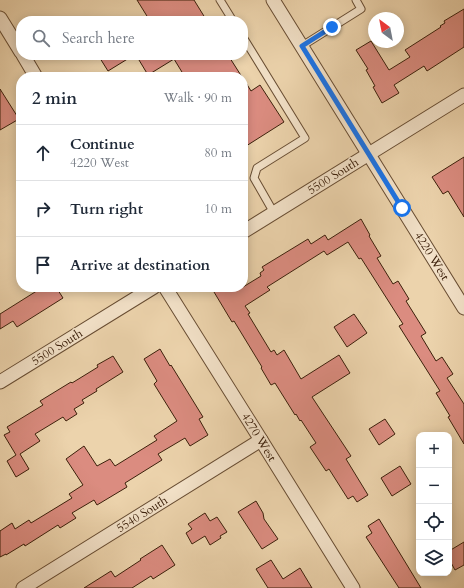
<!DOCTYPE html>
<html lang="en">
<head>
<meta charset="utf-8">
<style>
  :root { --surface:#fff; --page:#f6f6f7; --text:#1f2937; --muted:#747a83; --line:#e0e1e3 }
  body { margin:0; font-family:Cardo,serif; background:var(--page); color:var(--text) }
  .controls { position:absolute; right:12px; bottom:12px; display:grid; overflow:hidden; border-radius:8px; box-shadow:0 2px 10px #0003 }
  .controls button { width:36px; height:36px; display:grid; place-items:center; padding:0; border:0; border-bottom:1px solid var(--line); background:var(--surface); color:var(--text); font:20px sans-serif }
  .compass { position:absolute; left:368px; top:12px; width:36px; height:36px; border-radius:50%; background:var(--surface); box-shadow:0 2px 10px #0003; rotate:328deg }
  .stop { position:absolute; width:12px; height:12px; margin:-9px; border:3px solid #1a73e8; border-radius:50%; background:#fff }
  .stop.end { background:#1a73e8; border-color:#fff; box-shadow:0 1px 4px #0008 }
  .list { margin:0; padding:0; list-style:none }
  h2 { display:flex; justify-content:space-between; align-items:center; height:52px; margin:0; padding:0 16px; font-size:17px }
  h2 small { font-size:13px; font-weight:400; color:var(--muted) }
  .list li { display:grid; grid-template-columns:26px 1fr auto; gap:12px; align-items:center; box-sizing:border-box; height:56px; padding:0 16px; border-top:1px solid var(--line) }
  .list b { display:block; font-size:15px; white-space:nowrap }
  .list p { margin:0; font-size:13px; white-space:nowrap; color:var(--muted) }
  .list em { font-size:13px; font-style:normal; color:var(--muted) }
  .icon { flex:none; width:22px; height:22px; fill:none; stroke:currentColor; stroke-width:2; stroke-linecap:round; stroke-linejoin:round }
  .map { position:relative; flex:none; width:464px; height:588px; overflow:hidden }
  .search { position:absolute; background:var(--surface); box-shadow:0 2px 10px #0003; left:16px; top:16px; width:232px; height:44px; display:flex; align-items:center; gap:10px; box-sizing:border-box; padding:0 14px; border-radius:16px; color:var(--muted); font-size:15px }
  .panel { position:absolute; background:var(--surface); box-shadow:0 2px 10px #0003; left:16px; top:72px; width:232px; height:220px; border-radius:16px }
  .map>svg:first-child { display:block }
</style>
</head>
<body>
<div class="map">
<svg width="464" height="588" viewBox="0 0 464 588">
  <rect width="100%" height="100%" fill="#ecd3ac"/>
  <filter id="stains"><feTurbulence type="fractalNoise" baseFrequency=".005" numOctaves="4"/><feColorMatrix values="0 0 0 0 .2 0 0 0 0 .09 0 0 0 0 .02 0 0 0 .5 -.17"/></filter>
  <radialGradient id="worn" r=".72"><stop offset=".6" stop-color="#630" stop-opacity="0"/><stop offset="1" stop-color="#630" stop-opacity=".3"/></radialGradient>
  <g fill="#db8c80" stroke="#3c200b">
    <path d="M137,0H194L207,21H150Z"/>
    <path d="M464,9V47L427,71L424,66L394,85L399,93L382,103L373,87L375,86L366,70L368,69L356,50L371,41L389,70L410,57L405,50L441,27L440,26L445,23L444,21Z"/>
    <path d="M98,55H134L108,71Z"/>
    <path d="M136,55H228L242,77H185L174,59L148,75Z"/>
    <path d="M243,78L251,91L260,85L284,122L243,148Z"/>
    <path d="M0,89L19,119L0,130Z"/>
    <path d="M464,157V217L448,191L443,194L432,177Z"/>
    <path d="M361,219L370,235L369,236L381,256L377,258L393,284L398,281L409,299L406,301L426,333L421,336L436,361L442,357L453,374L447,378L464,404V444L448,417L450,416L436,393L440,391L399,326L403,324L361,258L359,259L348,242L327,255L324,251L267,287L270,290L245,306L250,313L248,314L271,352L274,350L277,355L284,350L301,379L339,355L350,373L312,397L351,456L346,459L368,495L357,502L353,496L348,499L329,469L326,471L310,447L316,443L301,420L300,421L296,414L295,415L275,383L271,385L261,368L262,367L234,321L232,322L211,287H243L261,276L260,273L264,270L262,267L308,239L311,244L325,235L328,240Z"/>
    <path d="M43,287H56L63,298L17,327L13,321L0,329V314Z"/>
    <path d="M354,314L367,333L347,347L334,327Z"/>
    <path d="M160,349L170,366L171,365L203,417L199,419L208,435L190,446L185,438L158,454L162,460L125,483L127,487L97,505L94,500L72,513L76,518L60,528L58,525L25,546L24,544L6,555V554L0,557V531L12,523L15,529L29,520L31,523L72,498L69,494L83,485L66,459L84,446L97,466L110,459L115,466L157,440L154,436L177,421L154,384L157,381L144,359Z"/>
    <path d="M113,356L123,372L96,389L97,391L82,400L84,403L74,409L77,414L66,421L63,417L35,434L40,441L20,454L29,469L16,477L7,461L16,455L4,435L10,432L7,427L43,405L40,401L71,382L72,383L98,367L97,365Z"/>
    <path d="M385,419L395,434L379,445L369,429Z"/>
    <path d="M400,466L411,484L392,496L381,478Z"/>
    <path d="M256,501L263,513L264,519L278,539L262,549L238,512Z"/>
    <path d="M205,513L210,521L217,517L227,532L220,536L221,538L210,545L205,536L192,544L186,533L192,529L188,524Z"/>
    <path d="M379,519L421,588H399L366,537L372,533L368,526Z"/>
    <path d="M464,542V565L455,570L449,559V551Z"/>
    <path d="M162,545L175,565L153,579L151,576L132,588H84L111,571L115,577L141,560L140,559Z"/>
    <path d="M271,560L283,579L300,568L312,588H268L256,569Z"/>
  </g>
  <g fill="none" stroke-linecap="round" stroke-linejoin="round">
    <g stroke="#684d33" stroke-width="9">
      <g id="lane">
        <path d="M220,0L233,21"/>
        <path d="M243,37L305,138L257,168L254,178L274,213"/>
        <path d="M302,46L361,9L356,0"/>
      </g>
    </g>
    <g stroke="#684d33" stroke-width="15">
      <g id="street">
        <path d="M273,0L464,308"/>
        <path d="M0,18L21,52"/>
        <path d="M23,55L36,77"/>
        <path d="M243,232L464,95"/>
        <path d="M165,287L261,440L353,588"/>
        <path d="M0,382L154,287"/>
        <path d="M23,588L261,440"/>
      </g>
    </g>
    <use href="#lane" stroke="#f3e2c9" stroke-width="7"/>
    <use href="#street" stroke="#f3e2c9" stroke-width="13"/>
  </g>
  <g fill="none" stroke-linecap="round" stroke-linejoin="round">
    <path stroke="#1a73e8" stroke-width="5" d="M332,27L302,46L402,208"/>
  </g>
  <g text-anchor="middle" dominant-baseline="central" stroke-width="3" stroke-linejoin="round" paint-order="stroke">
    <g font-size="12" fill="#3c200b" stroke="#f3e2c9">
      <text transform="translate(333 176) rotate(-32)">5500 South</text>
      <text transform="translate(432 256) rotate(58)">4220 West</text>
      <text transform="translate(57 347) rotate(-32)">5500 South</text>
      <text transform="translate(259 437) rotate(58)">4270 West</text>
      <text transform="translate(142 514) rotate(-32)">5540 South</text>
    </g>
  </g>
  <rect width="100%" height="100%" filter="url(#stains)"/>
  <rect width="100%" height="100%" fill="url(#worn)"/>
</svg>
<div class="controls">
<button>+</button>
<button>−</button>
<button><svg class="icon" aria-label="locate" viewBox="0 0 24 24"><circle cx="12" cy="12" r="6"/><path d="M12 2v4M12 18v4M2 12h4M18 12h4"/></svg></button>
<button><svg class="icon" aria-label="layers" viewBox="0 0 24 24"><path d="M12 4l9 5-9 5-9-5zM3 14l9 5 9-5"/></svg></button>
</div>
<svg class="compass" viewBox="-18 -18 36 36"><path d="M0-13l5 13h-10z" fill="#e53935"/><path d="M0 13l5-13h-10z" fill="#747a83"/></svg>
<div class="stop" style="left:402px;top:208px"></div>
<div class="stop end" style="left:332px;top:27px"></div>
<div class="search"><svg class="icon" aria-label="search" viewBox="0 0 24 24"><circle cx="10" cy="10" r="6"/><path d="M15 15l6 6"/></svg>Search here</div>
<section class="panel">
<h2>2 min<small>Walk · 90 m</small></h2>
<ul class="list">
<li><svg class="icon" aria-label="ahead" viewBox="0 0 24 24"><path d="M12 20V5M6 11l6-6 6 6"/></svg><div><b>Continue</b><p>4220 West</p></div><em>80 m</em></li>
<li><svg class="icon" aria-label="right" viewBox="0 0 24 24"><path d="M7 20v-9h11M14 6l5 5-5 5"/></svg><div><b>Turn right</b></div><em>10 m</em></li>
<li><svg class="icon" aria-label="arrive" viewBox="0 0 24 24"><path d="M6 21V4h12l-3 4 3 4H6"/></svg><div><b>Arrive at destination</b></div></li>
</ul>
</section>
</div>
</body>
</html>
